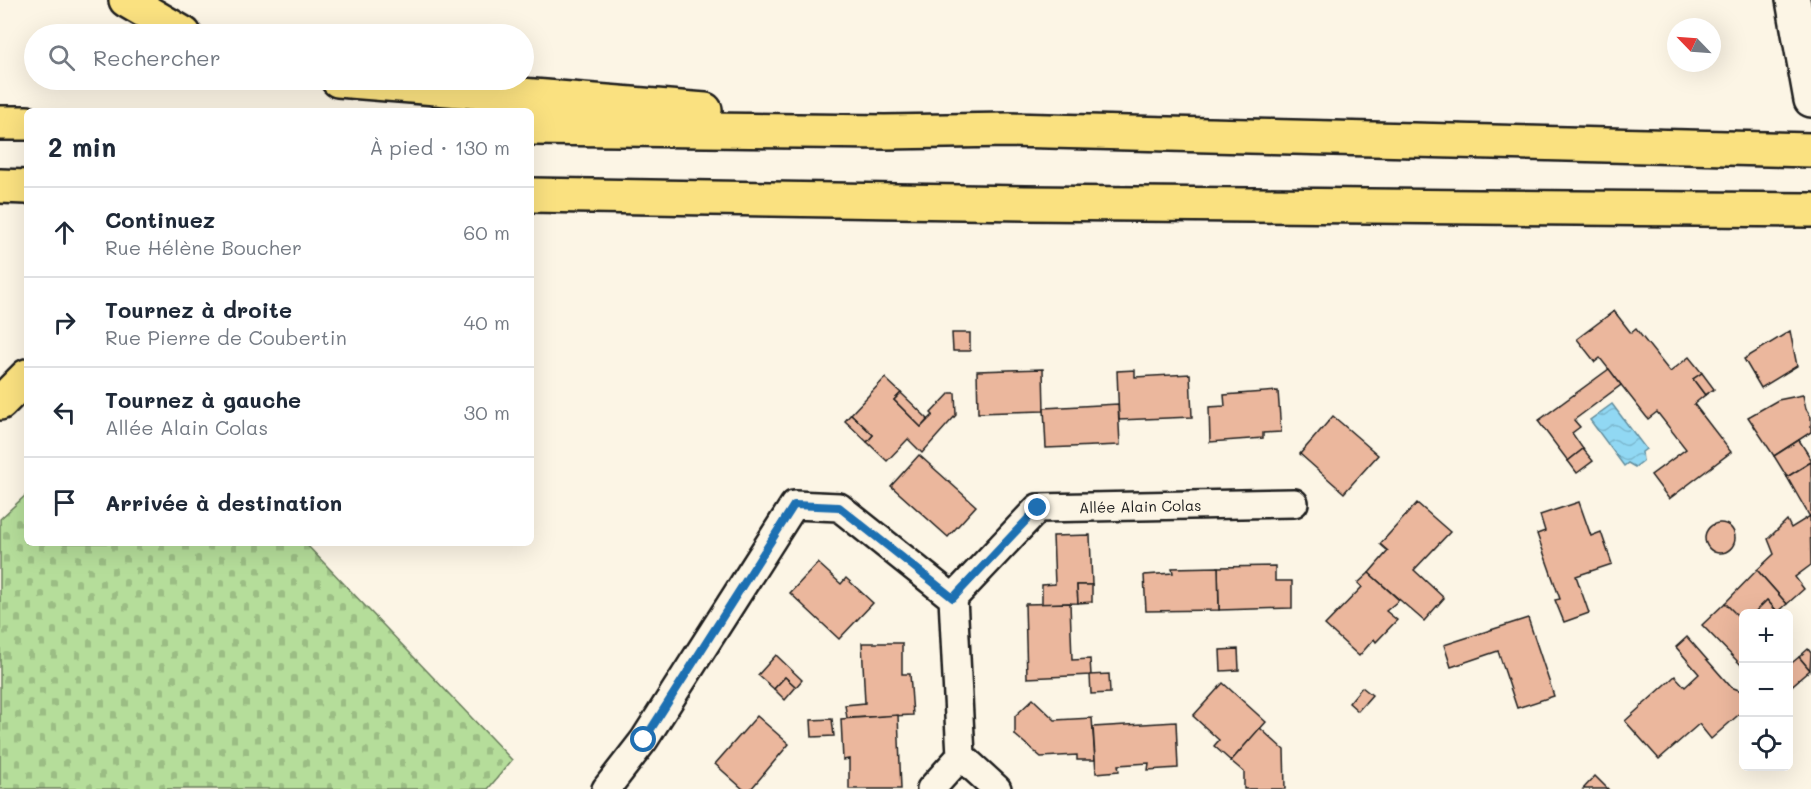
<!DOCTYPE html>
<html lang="fr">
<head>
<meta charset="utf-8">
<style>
  :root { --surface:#fff; --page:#f6f6f7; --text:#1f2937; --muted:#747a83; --line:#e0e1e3 }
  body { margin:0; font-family:Mali,sans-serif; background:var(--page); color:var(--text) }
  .controls { position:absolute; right:18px; bottom:18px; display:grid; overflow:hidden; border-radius:9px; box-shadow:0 6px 24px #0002 }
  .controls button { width:54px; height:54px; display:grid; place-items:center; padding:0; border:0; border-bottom:2px solid var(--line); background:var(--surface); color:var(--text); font:30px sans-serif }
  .compass { position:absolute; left:1667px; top:18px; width:54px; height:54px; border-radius:50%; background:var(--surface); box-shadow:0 6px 24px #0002; rotate:295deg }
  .stop { position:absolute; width:18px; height:18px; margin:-14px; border:4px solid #1f6fb2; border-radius:50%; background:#fff }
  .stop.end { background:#1f6fb2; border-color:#fff; box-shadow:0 2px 6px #0008 }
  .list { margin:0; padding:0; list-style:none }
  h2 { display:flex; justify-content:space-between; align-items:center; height:78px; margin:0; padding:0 24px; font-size:26px }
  h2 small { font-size:20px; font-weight:400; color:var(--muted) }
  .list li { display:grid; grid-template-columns:39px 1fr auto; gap:18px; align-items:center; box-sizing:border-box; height:90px; padding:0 24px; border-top:2px solid var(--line) }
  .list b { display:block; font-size:22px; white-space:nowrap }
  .list p { margin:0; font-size:20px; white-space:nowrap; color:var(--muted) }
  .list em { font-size:20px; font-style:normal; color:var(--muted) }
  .icon { flex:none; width:33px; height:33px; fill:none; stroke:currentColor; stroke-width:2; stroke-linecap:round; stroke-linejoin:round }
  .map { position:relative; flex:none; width:1811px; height:789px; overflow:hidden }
  .search { position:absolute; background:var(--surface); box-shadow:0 6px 24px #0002; left:24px; top:24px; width:510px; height:66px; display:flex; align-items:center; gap:15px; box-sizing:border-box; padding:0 21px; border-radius:33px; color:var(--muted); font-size:22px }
  .panel { position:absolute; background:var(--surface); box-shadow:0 6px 24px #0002; left:24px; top:108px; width:510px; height:438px; border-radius:9px }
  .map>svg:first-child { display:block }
</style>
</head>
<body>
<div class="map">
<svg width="1811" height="789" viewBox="0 0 1811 789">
  <defs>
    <pattern id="cemetery-stones" width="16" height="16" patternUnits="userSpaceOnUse" patternTransform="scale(1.5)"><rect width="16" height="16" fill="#b5dd9a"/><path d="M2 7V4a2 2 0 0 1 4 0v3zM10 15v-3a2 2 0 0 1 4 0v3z" fill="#9bbd84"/></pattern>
    <pattern id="water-waves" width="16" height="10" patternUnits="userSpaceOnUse" patternTransform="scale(1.5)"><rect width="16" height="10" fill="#91d8f3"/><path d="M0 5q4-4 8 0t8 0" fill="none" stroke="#7cb9d0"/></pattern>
  </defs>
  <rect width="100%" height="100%" fill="#fcf5e5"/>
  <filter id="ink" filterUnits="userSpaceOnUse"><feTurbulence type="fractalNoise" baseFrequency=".0167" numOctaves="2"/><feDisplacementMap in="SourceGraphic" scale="12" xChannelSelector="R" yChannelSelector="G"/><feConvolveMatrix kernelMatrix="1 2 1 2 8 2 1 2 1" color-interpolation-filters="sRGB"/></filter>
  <g filter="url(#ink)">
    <path fill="url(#cemetery-stones)" stroke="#687c5b" stroke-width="1.5" d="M27,494V543H305L512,760L488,789H0V519Z"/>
    <path fill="url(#water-waves)" stroke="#628d9d" stroke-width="1.5" d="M1612,404L1646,449L1642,452L1643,461L1635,467L1628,463L1624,466L1590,420Z"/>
    <g fill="#ebb79d" stroke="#1c1c1c" stroke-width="1.5">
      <path d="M1614,311L1631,333L1636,329L1670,372L1689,357L1702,373L1693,379L1705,395L1694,404L1731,452L1669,499L1651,475L1686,449L1657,412L1648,419L1600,358L1595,362L1577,339Z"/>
      <path d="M1790,331L1797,366L1761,388L1744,359Z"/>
      <path d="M952,333H970V351H953Z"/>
      <path d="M1043,369L1044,411L978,413L977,371Z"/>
      <path d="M1609,369L1621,385L1574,420L1580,427L1572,433L1583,449L1568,461L1538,421Z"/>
      <path d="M1135,370V377L1190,374L1192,417L1119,420L1117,371Z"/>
      <path d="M1702,373L1714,389L1705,395L1693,379Z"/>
      <path d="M885,378L901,393L894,400L921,427L933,415L931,413L950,393H955L956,415L922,453L908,439L887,461L867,442L873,435L851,414Z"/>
      <path d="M1278,391L1281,432L1263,433V438L1210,442L1209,407L1225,406L1224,395Z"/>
      <path d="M901,393L928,419L921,427L894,400Z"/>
      <path d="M1803,395L1806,409L1811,417V432L1774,456L1748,417L1778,400Z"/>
      <path d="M1118,404L1120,445L1046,448L1044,408Z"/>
      <path d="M851,414L873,435L867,442L845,421Z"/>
      <path d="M1333,416L1378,455L1344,493L1300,454Z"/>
      <path d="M1799,440L1811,459V462L1787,477L1774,456Z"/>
      <path d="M1583,449L1593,461L1577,473L1568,461Z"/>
      <path d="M919,455L976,506L948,537L891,486Z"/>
      <path d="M1811,462V516L1810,517L1787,477Z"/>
      <path d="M1579,502L1591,536L1601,532L1612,564L1576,576L1589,613L1564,622L1555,600L1560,599L1537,534L1545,531L1540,515Z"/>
      <path d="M1417,503L1450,532L1414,570L1444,598L1424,621L1369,573L1388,551L1380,544Z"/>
      <path d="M1810,516L1811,565L1795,577L1804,589L1787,604L1757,570L1774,554L1768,539L1787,520L1791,528Z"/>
      <circle cx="1720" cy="538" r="15"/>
      <path d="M1090,535L1092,585H1077L1078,603L1042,604V585L1055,584L1053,536Z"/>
      <path d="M818,563L841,584L846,578L873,603L839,639L790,593Z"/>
      <path d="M1275,566V581H1292V608L1219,610L1218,567Z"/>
      <path d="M1218,567L1219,610L1146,611L1144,575L1173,573L1172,568Z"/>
      <path d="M1757,570L1787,604L1778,612L1767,600L1753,614H1744L1743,623L1725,603Z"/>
      <path d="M1369,573L1399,600L1386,611L1397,620L1376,642L1374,639L1359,656L1325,625L1362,587L1358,583Z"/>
      <path d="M1077,585H1092V602L1078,603Z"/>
      <path d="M1767,600L1779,614H1753Z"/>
      <path d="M1070,603L1072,660L1090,659L1091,675L1027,678L1025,604Z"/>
      <path d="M1725,603L1744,622V668L1702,625Z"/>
      <path d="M1528,618L1554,696L1517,708L1498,651L1451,667L1444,645Z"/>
      <path d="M1687,637L1731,687L1744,692V710L1711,739L1699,724L1659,759L1625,721L1675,676L1685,687L1699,674L1676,647Z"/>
      <path d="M862,643H902V674H910L913,715L847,718L845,705L865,703Z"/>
      <path d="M1238,649L1239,670L1221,671L1220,650Z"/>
      <path d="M1808,649L1811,653L1810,670L1799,657Z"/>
      <path d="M776,655L802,680L796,687L785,677L774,689L758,675Z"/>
      <path d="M1799,657L1810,670L1788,689V666Z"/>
      <path d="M1109,674L1110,693L1091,694L1090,675Z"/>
      <path d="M785,677L796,687L785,700L774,689Z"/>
      <path d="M1223,683L1266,722L1231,761L1214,746L1219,740L1193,716Z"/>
      <path d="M1362,687L1372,695L1358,711L1349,703Z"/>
      <path d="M1033,699L1055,720L1092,718L1095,760H1077V755L1041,757L1015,735V716Z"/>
      <path d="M898,715L901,789H849V759L843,760L841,719Z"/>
      <path d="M757,716L789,744L751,789H743L715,764Z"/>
      <path d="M832,719L834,736L812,737L811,720Z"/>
      <path d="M1176,722L1178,768L1148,770L1149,763L1118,765L1119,771L1096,773L1093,727Z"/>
      <path d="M1260,728L1284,750L1285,789H1244V772L1231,761Z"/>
      <path d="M1595,776L1608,789H1583Z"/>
    </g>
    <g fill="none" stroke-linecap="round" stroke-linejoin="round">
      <g stroke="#1c1c1c" stroke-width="32">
        <g id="street">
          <path id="s1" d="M953,598L1038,508L1294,503"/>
          <path d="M606,789L644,740L794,505L839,507L953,598L961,756L997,789"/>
          <path d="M931,789L961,756"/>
        </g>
      </g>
      <g stroke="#1c1c1c" stroke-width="38">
        <path id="secondary" d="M1793,0L1811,100"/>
      </g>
      <g stroke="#1c1c1c" stroke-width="38">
        <g id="highway">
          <path d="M126,0L184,34"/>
          <path d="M338,80L705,110"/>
          <path d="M0,123H27"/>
          <path d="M531,128L885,132L1009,130L1811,150"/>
          <path d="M0,186L27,187"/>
          <path d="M531,195L1025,203L1811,210"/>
          <path d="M0,403L27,376"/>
        </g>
      </g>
      <use href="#street" stroke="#fcf5e5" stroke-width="27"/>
      <use href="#secondary" stroke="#fcf5e5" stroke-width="33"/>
      <use href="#highway" stroke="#fae180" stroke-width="33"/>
    </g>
  </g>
  <g fill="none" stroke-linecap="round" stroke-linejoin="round" filter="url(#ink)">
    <path stroke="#1f6fb2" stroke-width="8" d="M644,740L794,505L839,507L953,598L1038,508"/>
  </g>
  <g text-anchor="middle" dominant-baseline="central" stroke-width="6" stroke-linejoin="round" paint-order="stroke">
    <g font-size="15" fill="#1c1c1c" stroke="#fcf5e5">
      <text stroke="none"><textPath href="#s1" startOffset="226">Allée Alain Colas</textPath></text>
    </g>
  </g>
</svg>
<div class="controls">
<button>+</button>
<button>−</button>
<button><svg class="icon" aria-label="locate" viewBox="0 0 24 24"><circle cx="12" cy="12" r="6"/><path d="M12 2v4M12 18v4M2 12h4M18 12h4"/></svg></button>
</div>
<svg class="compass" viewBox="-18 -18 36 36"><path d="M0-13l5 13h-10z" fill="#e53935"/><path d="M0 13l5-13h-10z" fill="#747a83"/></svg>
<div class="stop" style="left:644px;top:740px"></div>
<div class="stop end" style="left:1038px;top:508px"></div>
<div class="search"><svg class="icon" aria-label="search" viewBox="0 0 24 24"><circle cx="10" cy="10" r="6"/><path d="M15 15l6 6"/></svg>Rechercher</div>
<section class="panel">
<h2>2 min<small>À pied · 130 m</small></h2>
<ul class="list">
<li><svg class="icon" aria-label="ahead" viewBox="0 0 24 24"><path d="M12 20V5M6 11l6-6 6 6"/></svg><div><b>Continuez</b><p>Rue Hélène Boucher</p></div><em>60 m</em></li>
<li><svg class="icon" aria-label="right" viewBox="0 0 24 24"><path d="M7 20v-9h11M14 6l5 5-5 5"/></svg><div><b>Tournez à droite</b><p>Rue Pierre de Coubertin</p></div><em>40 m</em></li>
<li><svg class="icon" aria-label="left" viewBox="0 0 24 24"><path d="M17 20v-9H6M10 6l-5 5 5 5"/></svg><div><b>Tournez à gauche</b><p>Allée Alain Colas</p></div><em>30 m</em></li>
<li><svg class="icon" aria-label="arrive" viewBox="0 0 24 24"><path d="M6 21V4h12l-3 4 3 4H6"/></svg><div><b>Arrivée à destination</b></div></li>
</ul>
</section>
</div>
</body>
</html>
